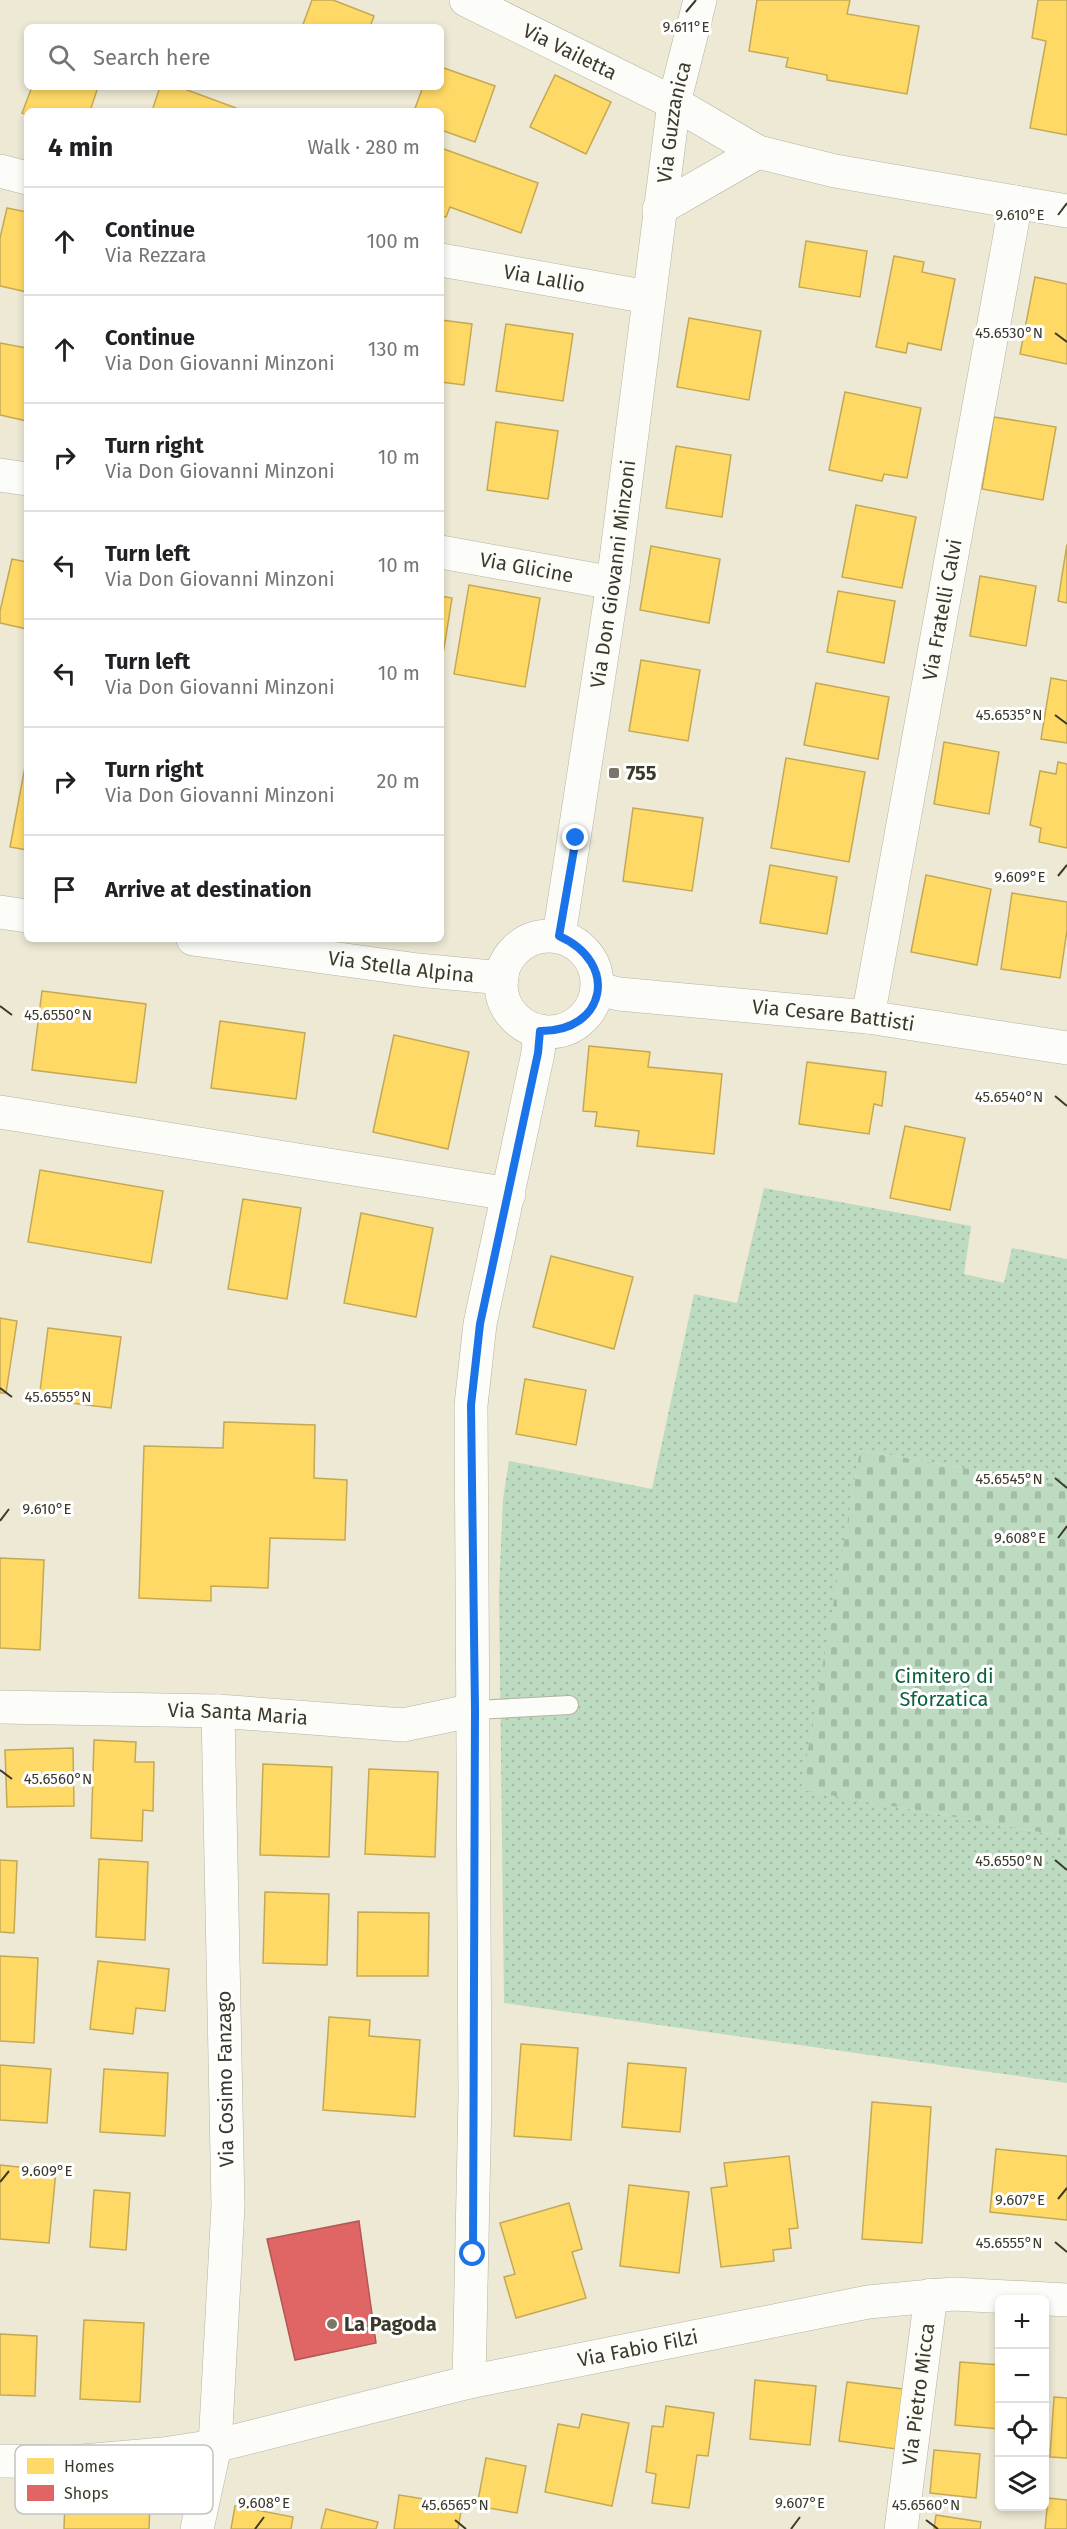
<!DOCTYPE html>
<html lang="en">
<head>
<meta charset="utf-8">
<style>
  :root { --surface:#fff; --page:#f6f6f6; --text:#202124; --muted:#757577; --line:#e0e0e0 }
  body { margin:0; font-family:"Fira Sans",sans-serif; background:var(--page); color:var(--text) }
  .controls { position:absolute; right:18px; bottom:18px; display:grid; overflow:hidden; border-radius:9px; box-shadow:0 3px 9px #0003 }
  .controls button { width:54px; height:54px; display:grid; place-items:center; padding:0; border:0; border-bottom:2px solid var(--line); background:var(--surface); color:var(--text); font:30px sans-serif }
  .stop { position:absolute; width:18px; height:18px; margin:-14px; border:4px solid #1a73e8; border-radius:50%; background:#fff }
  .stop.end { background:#1a73e8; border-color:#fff; box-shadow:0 2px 6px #0008 }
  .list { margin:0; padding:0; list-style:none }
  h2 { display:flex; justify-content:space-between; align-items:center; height:78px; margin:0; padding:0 24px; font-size:26px }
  h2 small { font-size:20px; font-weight:400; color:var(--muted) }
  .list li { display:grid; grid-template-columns:39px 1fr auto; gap:18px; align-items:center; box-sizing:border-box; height:108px; padding:0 24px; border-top:2px solid var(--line) }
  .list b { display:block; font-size:22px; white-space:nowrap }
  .list p { margin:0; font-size:20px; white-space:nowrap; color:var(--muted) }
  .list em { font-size:20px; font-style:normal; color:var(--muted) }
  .icon { flex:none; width:33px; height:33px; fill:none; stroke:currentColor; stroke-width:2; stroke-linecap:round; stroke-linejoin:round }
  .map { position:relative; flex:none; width:1067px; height:2529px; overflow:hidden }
  .search { position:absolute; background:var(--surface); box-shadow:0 3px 9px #0003; left:24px; top:24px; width:420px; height:66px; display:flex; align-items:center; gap:15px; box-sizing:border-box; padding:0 21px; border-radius:9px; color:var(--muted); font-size:22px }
  .panel { position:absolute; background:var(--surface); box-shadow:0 3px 9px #0003; left:24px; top:108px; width:420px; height:834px; border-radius:9px }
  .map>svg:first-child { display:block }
</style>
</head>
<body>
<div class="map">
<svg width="1067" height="2529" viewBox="0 0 1067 2529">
  <defs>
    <pattern id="grass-dots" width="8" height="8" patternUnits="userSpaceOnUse" patternTransform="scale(1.5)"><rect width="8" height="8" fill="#bddbc0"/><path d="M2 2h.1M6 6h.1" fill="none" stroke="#a3bda5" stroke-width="1.8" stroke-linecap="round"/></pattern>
    <pattern id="cemetery-stones" width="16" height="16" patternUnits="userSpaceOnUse" patternTransform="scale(1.5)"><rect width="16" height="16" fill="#bddbc0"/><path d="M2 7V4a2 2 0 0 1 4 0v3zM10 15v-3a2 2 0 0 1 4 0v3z" fill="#a3bda5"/></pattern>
  </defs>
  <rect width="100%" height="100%" fill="#ede9d5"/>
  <path fill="url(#grass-dots)" d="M764,1188L971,1226L964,1274L1004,1283L1012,1248L1067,1259V1486L860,1450L802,1790L1067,1837V2083L504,2003L499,1591L503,1499L509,1461L652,1489L694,1294L737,1303Z"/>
  <path fill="url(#cemetery-stones)" d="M860,1450L1067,1486V1837L801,1790Z"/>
  <g fill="#ffd966" stroke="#c4a954" stroke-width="1.5">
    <path d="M312,0H333L374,16L370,27H302Z"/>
    <path d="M757,0H850L847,14L919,26L907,94L827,80V75L786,67L788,58L749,51Z"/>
    <path d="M1038,0H1067V135L1030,128L1046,41L1032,38Z"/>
    <path d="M441,67L495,86L475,142L441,130V111H414L423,87H441Z"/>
    <path d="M555,75L611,102L586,154L530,127Z"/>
    <path d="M32,87H98L90,111H27V115L22,113Z"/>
    <path d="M160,87H179L236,108L235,111H152Z"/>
    <path d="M441,148L538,183L521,233L450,207L446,217L441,216Z"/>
    <path d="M7,208L27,212V292L0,286V238Z"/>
    <path d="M806,241L867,251L860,297L799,287Z"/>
    <path d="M894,256L924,262L922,272L955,279L941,350L908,343L906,353L876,347Z"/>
    <path d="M1035,277L1067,284V364L1020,354Z"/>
    <path d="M689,318L761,331L749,400L677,387Z"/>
    <path d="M441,320L472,324L464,385L441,382Z"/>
    <path d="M506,324L573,334L563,401L496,391Z"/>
    <path d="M0,343L27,348V421L0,415Z"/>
    <path d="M845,392L921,408L907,478L884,474L882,481L829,470Z"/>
    <path d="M994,417L1056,427L1043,500L982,489Z"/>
    <path d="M496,422L558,431L548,499L487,490Z"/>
    <path d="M676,446L731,455L722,517L666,508Z"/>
    <path d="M856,505L916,517L902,588L842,577Z"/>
    <path d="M1067,544V603L1058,601Z"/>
    <path d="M651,546L720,559L709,623L640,610Z"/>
    <path d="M12,559L27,562V629L0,623V611Z"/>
    <path d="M980,576L1036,586L1026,646L970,636Z"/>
    <path d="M469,585L540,598L525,687L454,674Z"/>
    <path d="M838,591L895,601L884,663L827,652Z"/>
    <path d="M441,596L452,598L441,667Z"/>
    <path d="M641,660L700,670L688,741L629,731Z"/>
    <path d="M1051,678L1067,681V743L1041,739Z"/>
    <path d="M816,683L889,697L878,759L804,745Z"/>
    <path d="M944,742L999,752L989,814L934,804Z"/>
    <path d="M27,756V850L10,847Z"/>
    <path d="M786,758L865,772L849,862L771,848Z"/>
    <path d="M1058,762L1067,764V848L1039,842L1041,828L1030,825L1040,771L1056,774Z"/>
    <path d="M633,808L703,818L692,891L623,881Z"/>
    <path d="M770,865L837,877L827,934L760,923Z"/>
    <path d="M926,875L991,889L977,965L911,952Z"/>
    <path d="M1012,893L1067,902V930L1060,978L1001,969Z"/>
    <path d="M42,991L146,1004L136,1083L32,1070Z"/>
    <path d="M220,1021L305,1033L296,1099L211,1088Z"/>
    <path d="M394,1035L469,1052L448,1149L373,1132Z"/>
    <path d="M589,1046L650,1052L648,1067L722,1074L714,1154L637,1146L639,1131L595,1126L597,1112L583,1111Z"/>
    <path d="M807,1062L886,1072L882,1106L874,1104L869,1134L799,1124Z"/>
    <path d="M905,1126L965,1138L950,1210L890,1198Z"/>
    <path d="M40,1170L163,1191L151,1263L28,1242Z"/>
    <path d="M243,1199L301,1208L287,1299L228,1289Z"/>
    <path d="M361,1213L433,1228L416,1317L344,1303Z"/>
    <path d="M551,1256L633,1277L614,1349L533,1327Z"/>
    <path d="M0,1318L17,1321L6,1393H0Z"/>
    <path d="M48,1328L121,1337L111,1408L39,1399Z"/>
    <path d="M525,1379L586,1390L576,1445L516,1434Z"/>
    <path d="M224,1422L315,1425L314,1478L347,1480L345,1540L270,1538L268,1588L211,1586V1601L139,1598L144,1446L223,1448Z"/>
    <path d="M0,1558L44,1560L40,1650L0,1648Z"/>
    <path d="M94,1740L136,1742L135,1762H154L153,1811L143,1810L142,1841L91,1838Z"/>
    <path d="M73,1748L74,1806L7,1807L5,1750Z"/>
    <path d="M263,1764L332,1767L329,1857L260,1855Z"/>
    <path d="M369,1769L438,1772L435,1857L365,1854Z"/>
    <path d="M99,1859L148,1862L145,1940L96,1937Z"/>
    <path d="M0,1860L17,1861L14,1933L0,1932Z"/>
    <path d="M265,1892L329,1894L327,1965L263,1963Z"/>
    <path d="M358,1912L429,1913L428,1976H357Z"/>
    <path d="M0,1956L38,1958L34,2043L0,2041Z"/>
    <path d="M98,1961L169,1969L165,2011L136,2008L133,2034L90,2029Z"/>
    <path d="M329,2017L370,2020L369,2036L420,2040L415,2117L323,2110Z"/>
    <path d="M521,2044L578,2048L571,2140L514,2136Z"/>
    <path d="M628,2063L686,2068L680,2132L622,2127Z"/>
    <path d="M0,2065L51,2069L47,2123L0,2120Z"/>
    <path d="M104,2069L168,2073L165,2136L100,2132Z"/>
    <path d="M872,2102L931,2107L922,2243L862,2239Z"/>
    <path d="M996,2149L1067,2156V2220L990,2212Z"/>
    <path d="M789,2156L798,2228L789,2229L791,2248L773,2250L774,2261L721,2267L711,2188L727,2186L724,2163Z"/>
    <path d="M0,2165L56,2171L49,2243L0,2239Z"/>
    <path d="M629,2185L689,2192L679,2273L620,2266Z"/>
    <path d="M94,2190L130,2193L126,2250L90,2247Z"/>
    <path d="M569,2203L582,2249L572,2252L586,2298L516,2318L504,2277L515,2274L500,2223Z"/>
    <path d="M84,2320L144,2323L140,2402L80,2399Z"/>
    <path d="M0,2334L37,2336L35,2396L0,2395Z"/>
    <path d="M960,2362L1000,2365V2429L955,2425Z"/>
    <path d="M755,2380L816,2386L810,2445L750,2439Z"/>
    <path d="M847,2382L903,2389L896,2449L839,2441Z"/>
    <path d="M1054,2397L1067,2398V2458L1050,2457Z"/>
    <path d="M666,2406L714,2413L708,2456L697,2455L689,2508L652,2503L656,2474L646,2472L652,2426L663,2427Z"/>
    <path d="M582,2414L629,2423L612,2506L545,2492L558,2424L579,2428Z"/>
    <path d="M934,2450L980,2454L976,2498L930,2493Z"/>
    <path d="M486,2458L526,2466L517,2513L477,2506Z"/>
    <path d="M399,2495L462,2505L458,2529H394Z"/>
    <path d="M1048,2498L1067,2500V2529H1045Z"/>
    <path d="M65,2499L150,2502L149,2529H64Z"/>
    <path d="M235,2506L293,2517L291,2529H231Z"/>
    <path d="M326,2509L378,2522L376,2529H321Z"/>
    <path d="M936,2515L981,2522L980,2529H934Z"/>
  </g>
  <path fill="#e06666" stroke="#af5854" stroke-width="1.5" d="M359,2221L376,2343L295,2360L267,2239Z"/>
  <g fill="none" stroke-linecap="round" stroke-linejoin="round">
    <g stroke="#b5b3a3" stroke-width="20">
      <path id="service" d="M475,1710L569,1705"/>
    </g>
    <g stroke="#b5b3a3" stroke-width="34">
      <g id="minor">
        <path id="s1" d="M466,0L674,103L758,152L835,171L1067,211"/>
        <path d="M0,171L27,178"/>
        <path d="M659,209L758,152"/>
        <path id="s2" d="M441,260L648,297"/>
        <path d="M0,475L27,479"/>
        <path id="s3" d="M441,552L613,583"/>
        <path id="s4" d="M598,989L619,994L868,1017L1067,1048"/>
        <path id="s5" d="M868,1017L1016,202"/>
        <path d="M0,1112L509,1194"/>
        <path id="s6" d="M0,1707L218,1711L403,1725L475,1710"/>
        <path d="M197,2529L215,2446L228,2206L218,1711"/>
        <path id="s7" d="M901,2529L931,2295"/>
      </g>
    </g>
    <g stroke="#b5b3a3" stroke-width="34">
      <g id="tertiary">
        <path d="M0,912L27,916"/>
        <path id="s8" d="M559,936L613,583L674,103L700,0"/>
        <circle cx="549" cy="984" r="48"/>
        <path id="s9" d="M193,939L418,970L502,978"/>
        <path d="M469,2382L475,2097L471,1405L480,1324L538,1053L540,1031"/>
        <path id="s10" d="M0,2461L71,2462L163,2454L215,2446L469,2382L868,2302L953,2294L1067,2300"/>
      </g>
    </g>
    <use href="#service" stroke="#fcfcf9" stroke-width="18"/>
    <use href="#minor" stroke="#fcfcf9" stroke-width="33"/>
    <use href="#tertiary" stroke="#fcfcf9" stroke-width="33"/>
  </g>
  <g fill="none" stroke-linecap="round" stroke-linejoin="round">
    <path stroke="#1a73e8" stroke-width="8" d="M473,2254L475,1710L471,1405L480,1324L538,1053L540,1031C606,1032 620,963 559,936L576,838"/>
  </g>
  <path fill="none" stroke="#3c392b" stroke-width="2" d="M686,12L696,0M1058,215L1067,203M1055,333L1067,342M1055,715L1067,724M1058,876L1067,865M0,1006L12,1015M1055,1096L1067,1106M0,1388L12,1397M1055,1478L1067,1488M0,1521L9,1509M1058,1538L1067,1526M0,1770L12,1779M1055,1860L1067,1870M0,2182L9,2171M1058,2199L1067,2188M1055,2242L1067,2252M455,2520L466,2529M926,2520L938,2529M255,2529L264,2517M791,2529L800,2517"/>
  <g fill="#7a7766" stroke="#fff" stroke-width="2">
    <rect x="608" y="767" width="12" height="12" rx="3"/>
    <circle cx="332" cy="2324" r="6"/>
  </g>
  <g text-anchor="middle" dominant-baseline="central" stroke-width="6" stroke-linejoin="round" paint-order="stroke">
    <g font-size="20" fill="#3c392b" stroke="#fff">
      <text stroke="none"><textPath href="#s1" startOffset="116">Via Vailetta</textPath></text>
      <text stroke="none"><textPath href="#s8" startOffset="822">Via Guzzanica</textPath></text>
      <text stroke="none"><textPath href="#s2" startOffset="105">Via Lallio</textPath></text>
      <text stroke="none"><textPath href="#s3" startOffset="87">Via Glicine</textPath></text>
      <text stroke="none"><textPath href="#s8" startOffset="366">Via Don Giovanni Minzoni</textPath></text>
      <text stroke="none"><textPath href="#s5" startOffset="414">Via Fratelli Calvi</textPath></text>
      <text stroke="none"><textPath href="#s9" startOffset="210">Via Stella Alpina</textPath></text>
      <text stroke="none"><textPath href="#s4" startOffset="237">Via Cesare Battisti</textPath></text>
      <text stroke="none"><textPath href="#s6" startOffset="238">Via Santa Maria</textPath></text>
      <text transform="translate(225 2079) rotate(-91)">Via Cosimo Fanzago</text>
      <text stroke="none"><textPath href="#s10" startOffset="650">Via Fabio Filzi</textPath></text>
      <text stroke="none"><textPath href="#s7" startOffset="136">Via Pietro Micca</textPath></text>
    </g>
    <g font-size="20" font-weight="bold" fill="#3c392b" stroke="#fff" text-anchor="start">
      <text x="626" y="773">755</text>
      <text x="344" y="2324">La Pagoda</text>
    </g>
    <g font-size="20" fill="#0c613e" stroke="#fff">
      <text x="944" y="1676">Cimitero di<tspan x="944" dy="23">Sforzatica</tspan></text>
    </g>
  </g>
  <rect x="15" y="2445" width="198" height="69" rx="9" fill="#fff" stroke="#c4c4bf" stroke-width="1.5"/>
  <rect x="27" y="2458" width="27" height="16" fill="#ffd966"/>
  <rect x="27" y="2485" width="27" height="16" fill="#e06666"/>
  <g font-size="16" fill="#3c392b">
    <text x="64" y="2472">Homes</text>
    <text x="64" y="2499">Shops</text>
  </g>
  <g font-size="15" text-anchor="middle" fill="#3c392b" stroke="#fff" stroke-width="6" stroke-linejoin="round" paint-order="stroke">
    <text x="686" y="32">9.611°E</text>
    <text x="1020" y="220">9.610°E</text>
    <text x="1009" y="338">45.6530°N</text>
    <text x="1009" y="720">45.6535°N</text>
    <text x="1020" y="882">9.609°E</text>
    <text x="58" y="1020">45.6550°N</text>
    <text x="1009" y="1102">45.6540°N</text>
    <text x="58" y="1402">45.6555°N</text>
    <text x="1009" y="1484">45.6545°N</text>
    <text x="47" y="1514">9.610°E</text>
    <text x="1020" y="1543">9.608°E</text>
    <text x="58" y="1784">45.6560°N</text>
    <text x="1009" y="1866">45.6550°N</text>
    <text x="47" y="2176">9.609°E</text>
    <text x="1020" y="2205">9.607°E</text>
    <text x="1009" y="2248">45.6555°N</text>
    <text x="264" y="2508">9.608°E</text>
    <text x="800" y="2508">9.607°E</text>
    <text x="455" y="2510">45.6565°N</text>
    <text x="926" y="2510">45.6560°N</text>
  </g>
</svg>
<div class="controls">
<button>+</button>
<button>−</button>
<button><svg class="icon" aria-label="locate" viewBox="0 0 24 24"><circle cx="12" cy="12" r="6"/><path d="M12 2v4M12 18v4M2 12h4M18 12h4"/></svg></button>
<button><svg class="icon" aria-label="layers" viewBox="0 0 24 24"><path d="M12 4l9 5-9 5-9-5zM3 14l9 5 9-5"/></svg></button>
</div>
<div class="stop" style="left:473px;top:2254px"></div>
<div class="stop end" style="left:576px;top:838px"></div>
<div class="search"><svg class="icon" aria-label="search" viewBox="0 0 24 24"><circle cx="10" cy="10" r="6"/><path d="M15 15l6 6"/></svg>Search here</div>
<section class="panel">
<h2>4 min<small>Walk · 280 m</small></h2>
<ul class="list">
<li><svg class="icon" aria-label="ahead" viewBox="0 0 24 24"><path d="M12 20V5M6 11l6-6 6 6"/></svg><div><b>Continue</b><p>Via Rezzara</p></div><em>100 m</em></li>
<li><svg class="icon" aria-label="ahead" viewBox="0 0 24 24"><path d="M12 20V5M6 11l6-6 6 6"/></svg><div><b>Continue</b><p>Via Don Giovanni Minzoni</p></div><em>130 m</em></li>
<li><svg class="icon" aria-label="right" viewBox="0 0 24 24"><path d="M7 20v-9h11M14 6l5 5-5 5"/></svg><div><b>Turn right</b><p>Via Don Giovanni Minzoni</p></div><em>10 m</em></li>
<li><svg class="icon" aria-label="left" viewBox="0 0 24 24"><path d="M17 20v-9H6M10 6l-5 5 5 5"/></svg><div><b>Turn left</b><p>Via Don Giovanni Minzoni</p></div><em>10 m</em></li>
<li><svg class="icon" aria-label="left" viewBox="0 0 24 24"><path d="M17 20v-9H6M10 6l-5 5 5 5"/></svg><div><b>Turn left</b><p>Via Don Giovanni Minzoni</p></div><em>10 m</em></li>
<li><svg class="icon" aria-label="right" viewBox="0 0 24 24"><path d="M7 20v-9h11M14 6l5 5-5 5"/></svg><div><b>Turn right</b><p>Via Don Giovanni Minzoni</p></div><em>20 m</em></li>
<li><svg class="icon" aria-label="arrive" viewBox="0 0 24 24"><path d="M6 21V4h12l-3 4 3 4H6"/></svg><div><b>Arrive at destination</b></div></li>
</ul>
</section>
</div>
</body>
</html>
